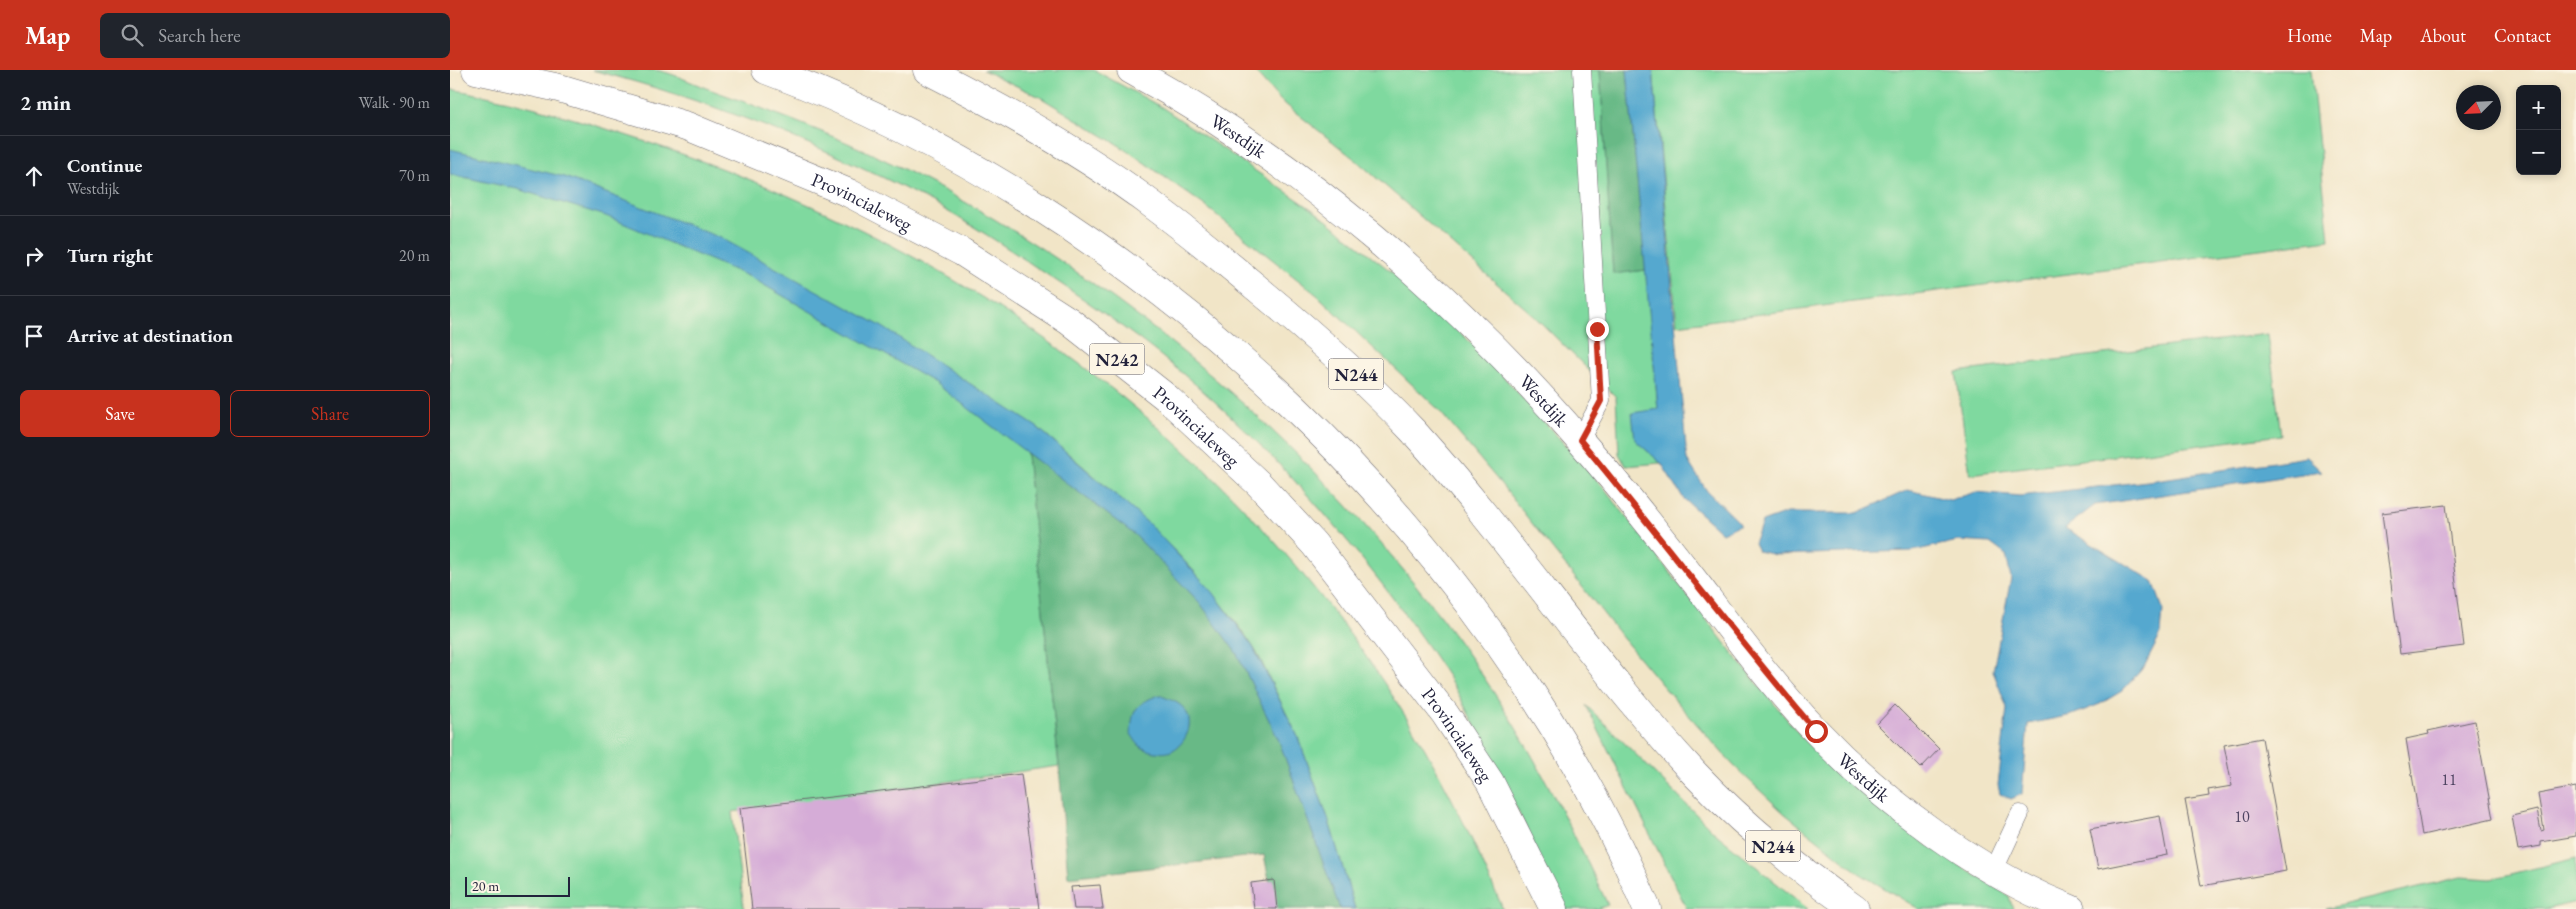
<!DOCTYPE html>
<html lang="en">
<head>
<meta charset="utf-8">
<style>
  :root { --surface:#171b24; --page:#20242c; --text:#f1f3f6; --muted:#9ea1a6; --line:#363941; --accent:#c8321e }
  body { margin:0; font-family:"EB Garamond",serif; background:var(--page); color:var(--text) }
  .controls { position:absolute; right:15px; top:15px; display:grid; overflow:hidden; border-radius:8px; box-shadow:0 2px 8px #0003 }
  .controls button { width:45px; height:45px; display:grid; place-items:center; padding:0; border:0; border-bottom:1px solid var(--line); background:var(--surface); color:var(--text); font:25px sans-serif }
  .compass { position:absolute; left:2006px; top:15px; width:45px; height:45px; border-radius:50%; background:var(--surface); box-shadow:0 2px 8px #0003; rotate:246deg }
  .scale { position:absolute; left:15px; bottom:12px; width:105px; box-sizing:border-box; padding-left:5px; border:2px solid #22223b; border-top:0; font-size:14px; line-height:18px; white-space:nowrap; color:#22223b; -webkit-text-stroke:4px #fcf5e5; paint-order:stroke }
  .stop { position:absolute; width:15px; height:15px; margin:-11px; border:4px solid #c8321e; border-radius:50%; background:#fff }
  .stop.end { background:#c8321e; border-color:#fff; box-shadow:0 1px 5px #0008 }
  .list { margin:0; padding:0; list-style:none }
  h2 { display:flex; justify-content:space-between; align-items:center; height:65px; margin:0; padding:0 20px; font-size:21px }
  h2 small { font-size:16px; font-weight:400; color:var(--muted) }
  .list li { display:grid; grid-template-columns:32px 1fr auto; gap:15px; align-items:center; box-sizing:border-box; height:80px; padding:0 20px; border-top:1px solid var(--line) }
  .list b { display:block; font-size:19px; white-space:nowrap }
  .list p { margin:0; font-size:16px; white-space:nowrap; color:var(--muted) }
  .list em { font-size:16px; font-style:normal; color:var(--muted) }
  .actions { display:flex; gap:10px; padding:15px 20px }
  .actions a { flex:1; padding:11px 0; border:1px solid var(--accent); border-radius:8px; text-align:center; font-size:18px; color:var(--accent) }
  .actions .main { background:var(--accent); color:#fff }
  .icon { flex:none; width:28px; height:28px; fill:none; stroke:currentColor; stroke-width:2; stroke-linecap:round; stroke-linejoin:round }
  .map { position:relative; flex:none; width:2126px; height:839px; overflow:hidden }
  header { display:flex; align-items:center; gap:30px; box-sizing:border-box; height:70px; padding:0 25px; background:var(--accent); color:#fff }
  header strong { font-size:24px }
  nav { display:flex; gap:28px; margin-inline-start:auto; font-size:18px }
  .search { width:350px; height:45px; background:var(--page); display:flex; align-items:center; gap:12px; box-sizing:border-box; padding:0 18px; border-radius:8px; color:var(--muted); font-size:19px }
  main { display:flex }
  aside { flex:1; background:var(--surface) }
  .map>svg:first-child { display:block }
</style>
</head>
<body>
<header>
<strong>Map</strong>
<div class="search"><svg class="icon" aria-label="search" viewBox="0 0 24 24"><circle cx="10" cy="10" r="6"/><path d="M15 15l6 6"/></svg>Search here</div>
<nav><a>Home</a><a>Map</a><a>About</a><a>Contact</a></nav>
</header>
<main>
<aside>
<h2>2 min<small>Walk · 90 m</small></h2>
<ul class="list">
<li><svg class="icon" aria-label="ahead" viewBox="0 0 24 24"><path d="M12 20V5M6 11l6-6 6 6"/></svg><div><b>Continue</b><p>Westdijk</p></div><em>70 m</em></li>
<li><svg class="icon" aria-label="right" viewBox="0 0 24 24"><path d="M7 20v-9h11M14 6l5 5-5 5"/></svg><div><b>Turn right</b></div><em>20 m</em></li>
<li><svg class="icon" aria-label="arrive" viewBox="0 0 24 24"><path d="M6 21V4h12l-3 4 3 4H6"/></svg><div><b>Arrive at destination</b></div></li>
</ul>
<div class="actions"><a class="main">Save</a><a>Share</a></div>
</aside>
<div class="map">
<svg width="2126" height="839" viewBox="0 0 2126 839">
  <rect width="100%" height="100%" fill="#fcf5e5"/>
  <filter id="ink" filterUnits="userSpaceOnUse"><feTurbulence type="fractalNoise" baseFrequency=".02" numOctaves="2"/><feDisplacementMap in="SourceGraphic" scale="10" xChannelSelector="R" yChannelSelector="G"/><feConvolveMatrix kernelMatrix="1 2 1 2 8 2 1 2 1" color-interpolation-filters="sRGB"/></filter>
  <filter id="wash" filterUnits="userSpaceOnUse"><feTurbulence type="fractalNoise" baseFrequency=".0096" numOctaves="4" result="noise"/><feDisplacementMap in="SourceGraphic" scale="20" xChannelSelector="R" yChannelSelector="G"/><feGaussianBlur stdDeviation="1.12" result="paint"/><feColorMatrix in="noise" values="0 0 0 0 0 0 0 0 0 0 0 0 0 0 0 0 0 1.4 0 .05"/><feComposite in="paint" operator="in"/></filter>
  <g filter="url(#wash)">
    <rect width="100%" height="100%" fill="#f1e5c7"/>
    <g fill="#7fd99f" stroke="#507e6d">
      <path d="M142,0C162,0 184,0 204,0C221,2 240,12 256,18C295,32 333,46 372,62C635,170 904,398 1055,640C1094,703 1126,768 1158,835L1147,839H1112C1084,775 1056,712 1023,652C1014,636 1007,619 997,605C931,505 851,410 763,330C717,288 666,251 614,216C574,189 533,161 490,137C384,79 259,30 142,0Z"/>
      <path d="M533,0H644L713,38L866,142L967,222L1033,284L1154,418L1288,590L1355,671L1426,735L1476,774L1559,826L1563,839H1469L1409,803L1334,743L1284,696L1212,615L1171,566L1051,414L987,338L867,225L754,135L675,79L590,27Z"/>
      <path d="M803,0H1150L1163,203L1196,200L1208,339L1185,370L1211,393L1176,396L1169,384L1166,327L1083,245L907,91L830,30Z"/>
      <path d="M1203,0H1861L1879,170L1227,255Z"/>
      <path d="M0,19C78,32 155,58 229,83C519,184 776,368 944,628C987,694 1022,767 1053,839H905L878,748L847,665L803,577L576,375L609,696L282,742L294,839H0Z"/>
      <path d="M1818,264L1831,365L1520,404L1506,302Z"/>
      <path d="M1136,635L1265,763L1358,839H1237Z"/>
      <path d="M2126,788V832L2097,839H1875L2011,807L2041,809Z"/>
    </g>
    <g fill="#67b986" stroke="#446e60">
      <path d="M1150,0H1177L1196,200L1163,204Z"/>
      <path d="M587,357C665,424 745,489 802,575C812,590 818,607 826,622C860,692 883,765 905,839H825L814,785L618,807L609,696L576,375Z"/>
    </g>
    <g fill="#54a8cf" stroke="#3b6585">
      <path d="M1177,0H1203L1237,390L1257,421L1291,454L1272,463L1234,429L1211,393L1185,370L1182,343L1208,339Z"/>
      <path d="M0,79L115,107L271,168L431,256L587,357L699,454L763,522L803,577L847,665L878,748L905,839H890L829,671L787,584L750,533L685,465L485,313L300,207L156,146L67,119L0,104Z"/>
      <path d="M1857,387L1872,401L1645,435L1615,458L1703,511L1713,539L1711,564L1694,597L1672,621L1650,634L1622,645L1578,654L1572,724L1561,729L1550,724L1548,715L1557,638L1543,601L1561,508L1556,485L1540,473L1508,471L1463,481L1325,485L1308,481L1304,473L1312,452L1337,443H1407L1458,420L1500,430L1526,422L1570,426L1706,410Z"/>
      <path d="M709,625C718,629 730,632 735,640C745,653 736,673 723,680C716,685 701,682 693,678C688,676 684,668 681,664C682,639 686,634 709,625Z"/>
    </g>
    <g id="blocks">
      <g fill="#d5acd7">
        <path d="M1996,435L2014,576L1950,584L1932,443Z"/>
        <path d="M1445,635L1489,679L1471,698L1427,654Z"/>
        <path d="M2025,651L2043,749L1972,765L1956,669L1979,664L1978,661Z"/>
        <path d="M1812,668L1836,801L1751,816L1735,730L1759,726L1758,720L1782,716L1774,675Z"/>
        <path d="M571,704L589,839H302L290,738Z"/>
        <path d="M2126,717V766L2091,772V776L2068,780L2062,746L2087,740L2091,761L2094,760L2088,724Z"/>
        <path d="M1710,746L1717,785L1648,799L1640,759Z"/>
        <path d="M824,810L827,839H804L801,813Z"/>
        <path d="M650,815L653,839H624L621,817Z"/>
      </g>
    </g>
  </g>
  <g filter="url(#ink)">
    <use href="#blocks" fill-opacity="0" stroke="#6a666c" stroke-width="1"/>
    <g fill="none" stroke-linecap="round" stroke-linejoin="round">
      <g stroke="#6a666c" stroke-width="19">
        <g id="service">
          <path d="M1130,370L1151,331L1132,0"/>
          <path d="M1543,802L1570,744"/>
        </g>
      </g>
      <g stroke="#6a666c" stroke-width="29">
        <g id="minor">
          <path id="s1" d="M681,0C847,90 1009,229 1132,373C1173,420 1211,468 1249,517C1286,566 1323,616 1366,661C1434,733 1529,803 1621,839"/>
        </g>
      </g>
      <g stroke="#6a666c" stroke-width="29">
        <g id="primary">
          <path id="s2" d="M26,0L109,18L237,56L399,123L512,182L619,251L717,328L809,414L864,474L995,644L1040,712L1104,839"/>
          <path d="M316,0C692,139 1042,469 1197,839"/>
          <path d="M477,0C552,38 632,82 700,133C739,162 777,193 814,224C866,267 917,312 963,361C1063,471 1144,596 1245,704C1293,755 1348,799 1405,839"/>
        </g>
      </g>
      <use href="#service" stroke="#fff" stroke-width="18"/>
      <use href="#minor" stroke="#fff" stroke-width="28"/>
      <use href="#primary" stroke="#fff" stroke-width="28"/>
    </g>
  </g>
  <g fill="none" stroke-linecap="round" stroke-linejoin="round" filter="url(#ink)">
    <path stroke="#c8321e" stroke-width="6" d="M1147,259L1151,331L1130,370C1210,466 1285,566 1366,661"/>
  </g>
  <g text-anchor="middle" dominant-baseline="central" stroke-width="5" stroke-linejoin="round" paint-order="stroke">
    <g font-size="16" fill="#4f4462">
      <text x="1999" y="709">11</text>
      <text x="1792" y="746">10</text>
    </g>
    <g fill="#fcf5e5" stroke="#63616e" stroke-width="1">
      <rect x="639.5" y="273.5" width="55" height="31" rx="4"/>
      <rect x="878.5" y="288.5" width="55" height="31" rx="4"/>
      <rect x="1295.5" y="760.5" width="55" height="31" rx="4"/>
    </g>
    <g font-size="18" font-weight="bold" fill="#22223b">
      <text x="667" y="289">N242</text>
      <text x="906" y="304">N244</text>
      <text x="1323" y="776">N244</text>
    </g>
    <g font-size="19" fill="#22223b" stroke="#fcf5e5">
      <text stroke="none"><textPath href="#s1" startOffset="126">Westdijk</textPath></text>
      <text stroke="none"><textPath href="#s2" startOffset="409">Provincialeweg</textPath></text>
      <text stroke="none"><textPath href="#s1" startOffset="531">Westdijk</textPath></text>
      <text stroke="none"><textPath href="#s2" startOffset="814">Provincialeweg</textPath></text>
      <text stroke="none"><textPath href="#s2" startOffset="1219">Provincialeweg</textPath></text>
      <text stroke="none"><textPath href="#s1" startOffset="1026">Westdijk</textPath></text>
    </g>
  </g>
</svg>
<div class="controls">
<button>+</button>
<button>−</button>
</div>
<svg class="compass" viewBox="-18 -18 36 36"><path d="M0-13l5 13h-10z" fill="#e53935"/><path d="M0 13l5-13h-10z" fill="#9ea1a6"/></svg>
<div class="scale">20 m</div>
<div class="stop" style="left:1366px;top:661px"></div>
<div class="stop end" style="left:1147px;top:259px"></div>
</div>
</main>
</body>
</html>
